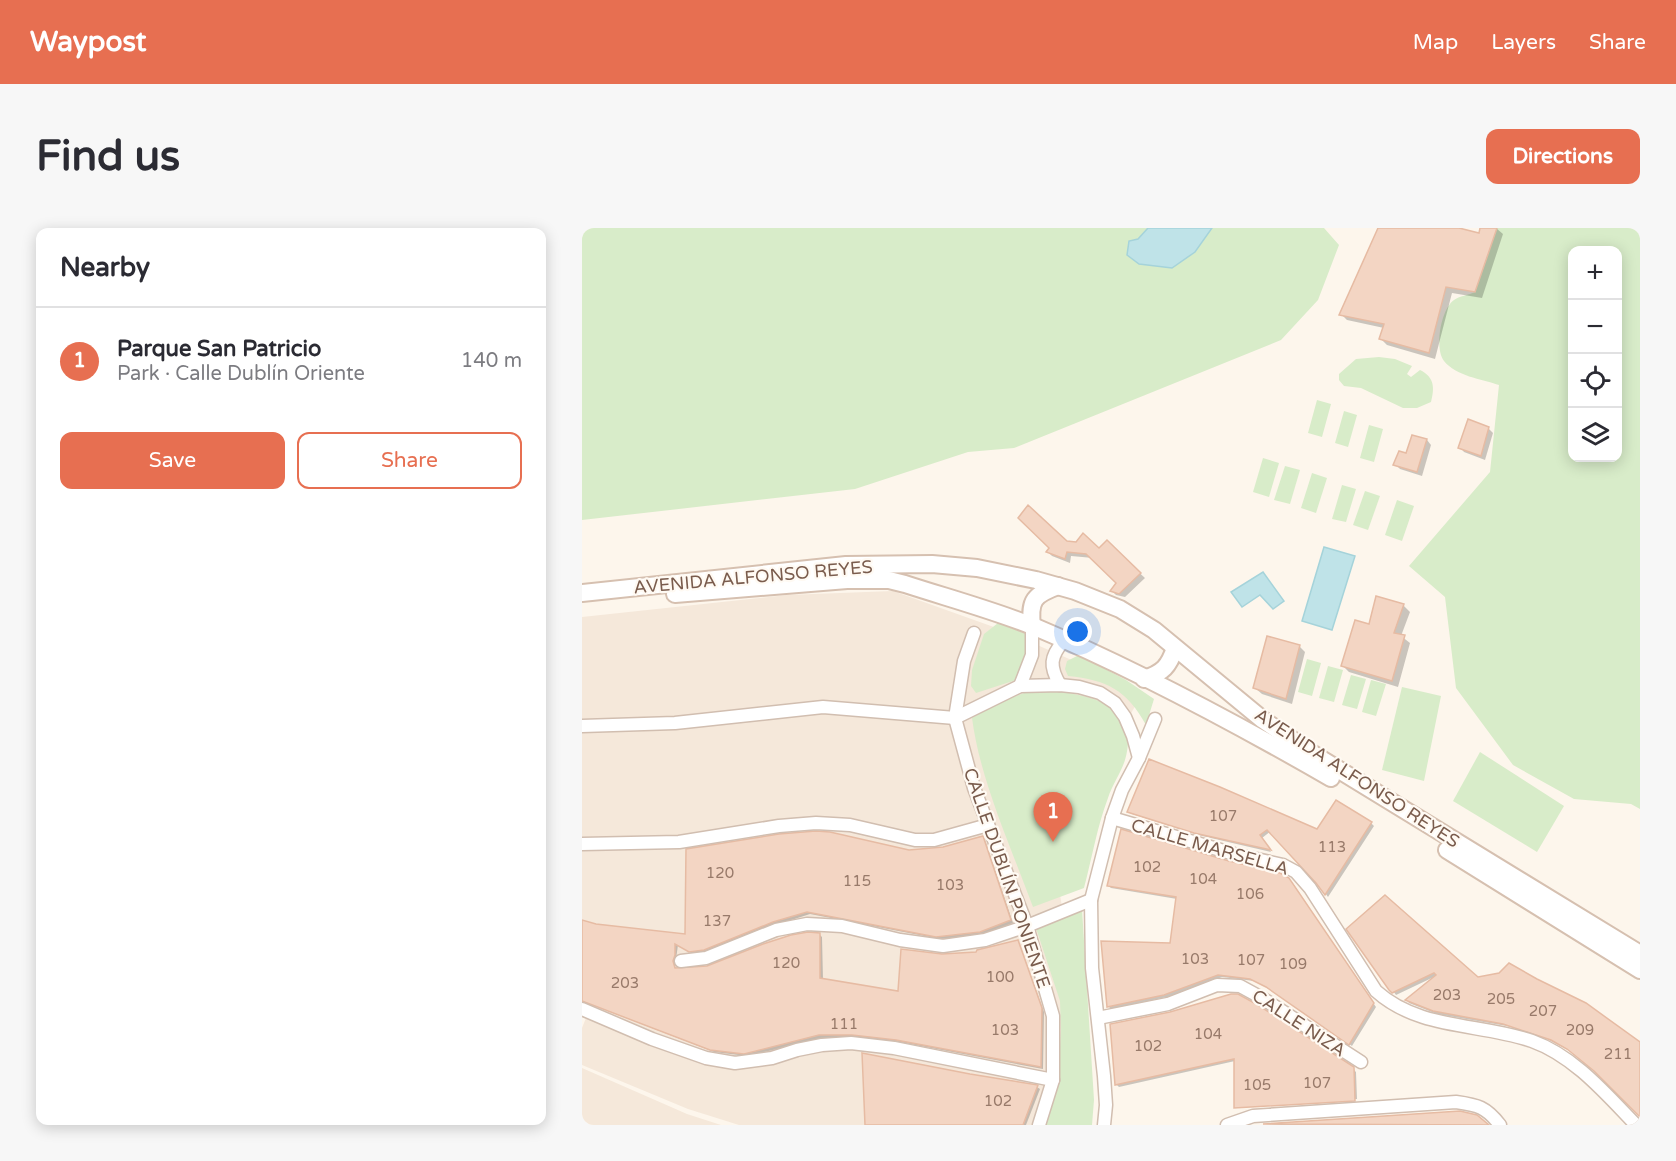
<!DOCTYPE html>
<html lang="en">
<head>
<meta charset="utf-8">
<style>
  :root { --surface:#fff; --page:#f7f7f7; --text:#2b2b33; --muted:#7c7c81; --line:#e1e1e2; --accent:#e76f51 }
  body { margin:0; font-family:"Varela Round",sans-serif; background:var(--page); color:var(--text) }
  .controls { position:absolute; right:18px; top:18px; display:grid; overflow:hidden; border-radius:12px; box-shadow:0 3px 15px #0003 }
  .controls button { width:54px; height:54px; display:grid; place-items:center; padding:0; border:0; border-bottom:2px solid var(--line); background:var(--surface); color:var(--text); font:30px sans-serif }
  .you { position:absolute; left:496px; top:404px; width:21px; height:21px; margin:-15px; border:4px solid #fff; border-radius:50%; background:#1a73e8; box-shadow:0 0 0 9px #1a73e833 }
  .badge { display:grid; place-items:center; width:39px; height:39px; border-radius:50%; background:var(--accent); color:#fff; font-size:20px; font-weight:700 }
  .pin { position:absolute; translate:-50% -50px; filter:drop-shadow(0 2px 3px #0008) }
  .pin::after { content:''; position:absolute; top:32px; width:21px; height:18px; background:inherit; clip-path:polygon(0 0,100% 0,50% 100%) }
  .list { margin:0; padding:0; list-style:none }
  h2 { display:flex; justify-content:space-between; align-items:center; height:78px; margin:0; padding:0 24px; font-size:26px }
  h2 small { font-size:20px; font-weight:400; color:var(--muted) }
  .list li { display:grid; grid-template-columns:39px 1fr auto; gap:18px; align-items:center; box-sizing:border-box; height:108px; padding:0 24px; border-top:2px solid var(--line) }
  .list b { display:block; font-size:22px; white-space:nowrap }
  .list p { margin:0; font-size:20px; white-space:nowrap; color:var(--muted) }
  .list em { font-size:20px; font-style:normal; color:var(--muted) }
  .actions { display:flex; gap:12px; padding:18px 24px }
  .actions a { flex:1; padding:14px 0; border:2px solid var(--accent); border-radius:12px; text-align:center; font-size:21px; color:var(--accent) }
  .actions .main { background:var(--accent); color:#fff }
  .icon { flex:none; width:33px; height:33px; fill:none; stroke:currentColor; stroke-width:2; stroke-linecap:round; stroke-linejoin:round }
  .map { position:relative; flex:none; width:1058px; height:897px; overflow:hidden; border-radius:12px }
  header { display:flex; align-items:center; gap:36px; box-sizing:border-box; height:84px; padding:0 30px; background:var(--accent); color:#fff }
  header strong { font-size:28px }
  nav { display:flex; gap:33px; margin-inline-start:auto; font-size:21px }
  .intro { display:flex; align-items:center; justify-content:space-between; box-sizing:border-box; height:144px; padding:0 36px }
  h1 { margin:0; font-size:42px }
  .button { padding:15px 27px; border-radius:12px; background:var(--accent); color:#fff; font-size:21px; font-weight:700 }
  main { display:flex; gap:36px; padding:0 36px }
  aside { flex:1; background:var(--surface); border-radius:12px; box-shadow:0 3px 15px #0003 }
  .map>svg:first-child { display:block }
</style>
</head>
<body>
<header>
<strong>Waypost</strong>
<nav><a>Map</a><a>Layers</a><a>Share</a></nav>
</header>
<div class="intro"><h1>Find us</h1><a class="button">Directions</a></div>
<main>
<aside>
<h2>Nearby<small></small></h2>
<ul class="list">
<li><span class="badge">1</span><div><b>Parque San Patricio</b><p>Park · Calle Dublín Oriente</p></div><em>140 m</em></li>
</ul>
<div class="actions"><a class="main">Save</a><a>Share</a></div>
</aside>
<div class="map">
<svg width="1058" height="897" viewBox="0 0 1058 897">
  <rect width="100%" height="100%" fill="#fdf6ec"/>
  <g fill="#f5e8da">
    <path d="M311,363L423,403L501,437L559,468L470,622L484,701L491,897H157L106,881L0,837V800L4,790L0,789V389L205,367Z"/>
    <path d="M0,840L105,886L139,897H0Z"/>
  </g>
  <g fill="#d8ecc9" fill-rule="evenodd">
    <path d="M0,0H742L757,17L736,72L699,112L432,220L386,224L273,261L0,292Z"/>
    <path d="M915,0H1058V581L1049,576L992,571L931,537L874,460L863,369L827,338L908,244L917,157C899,151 874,148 862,133C852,120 859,81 872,72C877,68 887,67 893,64ZM990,22H1036V230H990Z"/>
    <path d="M797,129L813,131L830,138L825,146L829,149L838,142C852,149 853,159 849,174L835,180H821L779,160L762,158L757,152V146L774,131Z"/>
    <path d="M735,172L749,176L740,209L726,205Z"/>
    <path d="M762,183L775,187L766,219L753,215Z"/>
    <path d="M787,197L801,201L792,234L778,230Z"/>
    <path d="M681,230L697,235L687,269L671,264Z"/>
    <path d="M703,238L718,242L708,276L692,272Z"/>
    <path d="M730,245L745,250L734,285L719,280Z"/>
    <path d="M760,257L774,261L764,294L750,291Z"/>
    <path d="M783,263L798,268L786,302L771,297Z"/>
    <path d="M815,272L832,278L820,313L803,307Z"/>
    <path d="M416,395L444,406V435L434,452L394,465L389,458L390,442L402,406Z"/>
    <path d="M497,427L544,452L572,471L564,497C545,462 525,452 486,448L483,441L485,433Z"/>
    <path d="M725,431L739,435L730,468L716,464Z"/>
    <path d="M746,438L761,442L752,474L737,470Z"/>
    <path d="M769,447L784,451L775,481L760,477Z"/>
    <path d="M789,452L804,456L794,488L780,484Z"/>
    <path d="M820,459L859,468L842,553L800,542Z"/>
    <path d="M474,463C515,469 558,479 543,532C539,545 530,557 526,570C515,599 510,630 502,660L451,679C429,619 398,552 390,490L418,474L445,464Z"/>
    <path d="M898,524L982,578L955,624L871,573Z"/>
    <path d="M500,681L512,872L510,897H461L476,852L479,802L478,773L454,700Z"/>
  </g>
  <g fill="#bfe3e8" stroke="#a5d3da" stroke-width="1.5">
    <path d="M566,0H630L613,24L590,40L557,36L545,27L547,13L556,11Z"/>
    <path d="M742,319L773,328L750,402L720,393Z"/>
    <path d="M681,344L702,373L691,381L678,367L660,379L649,364Z"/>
  </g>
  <g fill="#0003">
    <path d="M797,0H870L898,7L900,0H914L921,6L900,70L870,65L853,131L805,117L799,111L802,100L765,92L759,86Z"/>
    <path d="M906,200L911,205L903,232L882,224L878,219Z"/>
    <path d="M845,212L849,217L840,248L818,241L813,236Z"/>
    <path d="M484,315L517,323L525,315L563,350L543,369L534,367L530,363L536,355L511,330L489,328L488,335L470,328L466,324Z"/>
    <path d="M821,377L828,384L819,408L828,415L816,459L767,444L761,438Z"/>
    <path d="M717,418L723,424L710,476L680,466L673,460Z"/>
    <path d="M547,583L735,603L789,595L792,598L746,669L735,654L689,603L680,610L689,624L616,607L550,586Z"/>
    <path d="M400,609L403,612L431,695L401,707L358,711L228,686L194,697L125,724L111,726L96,717L93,738L94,742L125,740L237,706L240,709L241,752L318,765L360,728L396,726L435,714L438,717L462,784L461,841L317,814L274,809L244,810L165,828L132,824L0,773V693L13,698L105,708L326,624L361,620Z"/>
    <path d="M710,654L794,779L770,818L689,762L672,753L640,749L585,769L529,781L526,778L590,716L595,671L529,660L526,657Z"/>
    <path d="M766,701L895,751L1016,845L988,823L957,807L925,798L855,786L827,775L825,772L854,748L814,767Z"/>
    <path d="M529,797L771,841L774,844L775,871L654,879V880L653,833L537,859L534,856Z"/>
    <path d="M282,826L455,859L458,861L444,897H284Z"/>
    <path d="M775,874V875L655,882Z"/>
    <path d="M878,884L898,891L904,897H683Z"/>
  </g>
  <g fill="#f3d5c3" stroke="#e6bba3" stroke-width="1.5">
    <path d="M796,0H877L897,5L898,0H915L893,64L864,59L847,125L797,111L802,96L757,87Z"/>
    <path d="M886,191L907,199L899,228L876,220Z"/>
    <path d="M830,207L845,211L835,244L811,237L817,223L824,225Z"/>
    <path d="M446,277L485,313L494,314L501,305L517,320L525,312L559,345L537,366L528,363L534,355L504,326L485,324L483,331L464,324L467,320L436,290Z"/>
    <path d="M794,368L822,376L812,405L823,407L810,453L759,438L773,392L787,396Z"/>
    <path d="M685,408L718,417L704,471L671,460Z"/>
    <path d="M567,531L638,559L735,601L754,572L790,594L743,667L734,655L685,602L678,607L689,622L612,605L545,584Z"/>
    <path d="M539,601L647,633L698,645L707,650L792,775L767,817L684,759L668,751L636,747L582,767L525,779L519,713L588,715L594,669L525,658Z"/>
    <path d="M234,603L248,604L327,622L361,619L401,608L429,692L398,704L354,709L225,684L191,694L122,722L107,724L93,716V727L91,733L93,740L125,738L181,716L209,707L226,704L238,705V750L316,763L319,721L360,726L394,724L395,722L436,712L460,780L459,839L314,812L270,807H237L162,826L128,822L0,773V692L14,696L103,706L104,621L197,606Z"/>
    <path d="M803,667L896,749L917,745L927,735L955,751L1004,775L1058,814V889L1012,843L985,821L969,812L921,796L851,783L823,772L854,747L852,745L810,765L807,762L764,701Z"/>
    <path d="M649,766H656L676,777L772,839L773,873L652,880V831L533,857L528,796L588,784Z"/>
    <path d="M280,825L388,846L456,857L441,897H283Z"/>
    <path d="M878,883L895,887L907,897L681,896Z"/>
  </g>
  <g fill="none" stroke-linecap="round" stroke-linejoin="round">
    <g stroke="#d1beb0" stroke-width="15">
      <g id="minor">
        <path d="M392,405L382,433L373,490L392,560L445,698L471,788V852L457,897"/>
        <path d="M478,457C467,438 468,429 482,412"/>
        <path d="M438,458L450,427V398"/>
        <path d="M0,498L93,495L241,479L373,490L438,458L478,457L497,459L518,465L533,475L543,489L551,508L557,530"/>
        <path d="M530,590L652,626L701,637L714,644L728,660L794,763C837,802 898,795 950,813C992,828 1024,866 1054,897"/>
        <path d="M0,616L97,614L197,598L234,595L268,597L333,612H352L406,597"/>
        <path d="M99,733L124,730L194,702L225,696L260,698L318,712L361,718L403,712L445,698L509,672"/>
        <path d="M0,781L70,811L124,830L153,835L190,830L215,822L240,817L269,815L312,820L471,852"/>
        <path d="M516,790L586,776L635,757L658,758L680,770L779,834"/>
        <path d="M522,897L524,877L522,848L510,740L509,672L530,590L540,562L557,530L573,491"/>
        <path d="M645,897L671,888L874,874C896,877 904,879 918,897"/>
      </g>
    </g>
    <g stroke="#d6c0b0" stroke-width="20">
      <g id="secondary">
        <path d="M0,365L264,337L350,336L395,340L454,352L493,363L538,381L572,402L681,492L731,526L1058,726"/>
        <path d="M93,366L265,352H307L323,356C366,370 411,382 453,399C553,441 655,496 749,550"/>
        <path d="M450,398C447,372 452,367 476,358"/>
        <path d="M562,451C581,445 587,438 593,420"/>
        <path d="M865,622L1058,742"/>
      </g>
    </g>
    <use href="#minor" stroke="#fff" stroke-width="12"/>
    <use href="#secondary" stroke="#fff" stroke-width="16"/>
  </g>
  <g text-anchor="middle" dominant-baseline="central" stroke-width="4.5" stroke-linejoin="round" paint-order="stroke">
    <g font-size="15" fill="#987a6a">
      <text x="641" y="588">107</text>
      <text x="750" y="619">113</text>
      <text x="565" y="639">102</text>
      <text x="138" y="645">120</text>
      <text x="621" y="651">104</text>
      <text x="275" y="653">115</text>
      <text x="368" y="657">103</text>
      <text x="668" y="666">106</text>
      <text x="135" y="693">137</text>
      <text x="613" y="731">103</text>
      <text x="669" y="732">107</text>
      <text x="204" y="735">120</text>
      <text x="711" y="736">109</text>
      <text x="418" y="749">100</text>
      <text x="43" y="755">203</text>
      <text x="865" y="767">203</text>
      <text x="919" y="771">205</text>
      <text x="961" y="783">207</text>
      <text x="262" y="796">111</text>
      <text x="423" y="802">103</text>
      <text x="998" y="802">209</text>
      <text x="626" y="806">104</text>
      <text x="566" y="818">102</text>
      <text x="1036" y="826">211</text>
      <text x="735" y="855">107</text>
      <text x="675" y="857">105</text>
      <text x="416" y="873">102</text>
    </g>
    <g font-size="18" fill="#7a5c4d" stroke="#fffaf3">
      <text transform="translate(171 349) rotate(-5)">AVENIDA ALFONSO REYES</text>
      <text transform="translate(775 550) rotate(33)">AVENIDA ALFONSO REYES</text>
      <text transform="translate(628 619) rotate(16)">CALLE MARSELLA</text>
      <text transform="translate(425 650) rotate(71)">CALLE DUBLÍN PONIENTE</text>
      <text transform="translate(717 795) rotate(33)">CALLE NIZA</text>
    </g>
  </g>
</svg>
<div class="controls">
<button>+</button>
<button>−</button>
<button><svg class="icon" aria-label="locate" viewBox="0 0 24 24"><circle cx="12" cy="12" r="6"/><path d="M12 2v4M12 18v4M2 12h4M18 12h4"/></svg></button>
<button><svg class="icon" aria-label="layers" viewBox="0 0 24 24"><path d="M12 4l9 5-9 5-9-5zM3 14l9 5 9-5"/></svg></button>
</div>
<div class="you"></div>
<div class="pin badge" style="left:471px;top:614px">1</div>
</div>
</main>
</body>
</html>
